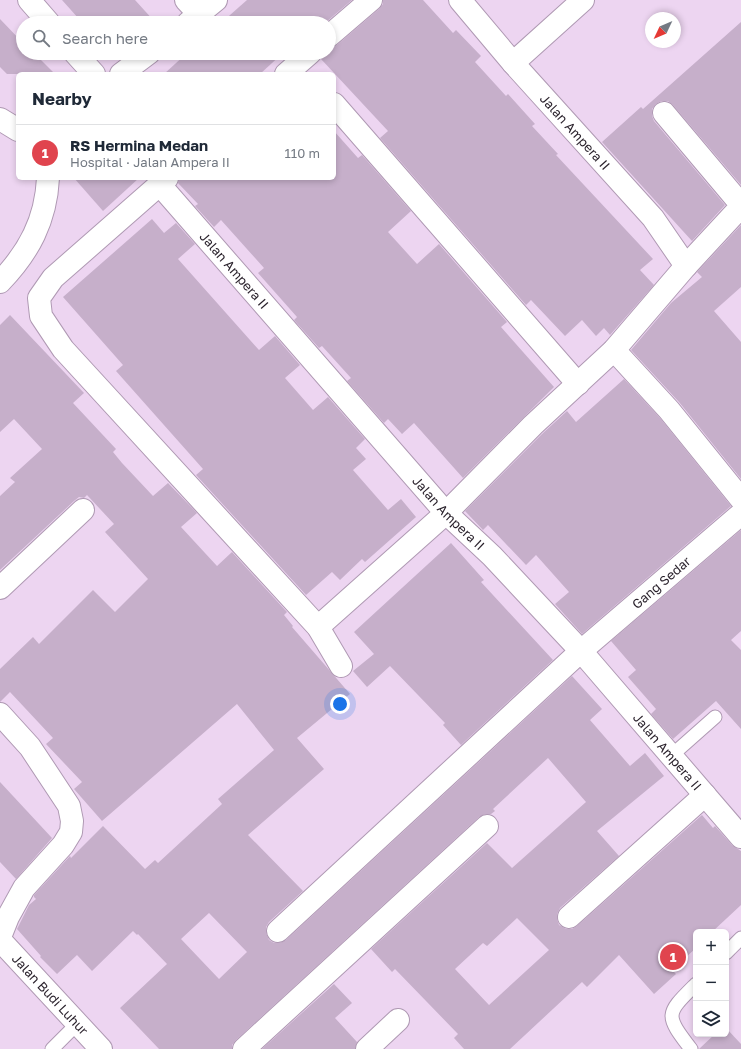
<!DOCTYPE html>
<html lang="en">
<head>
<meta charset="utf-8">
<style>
  :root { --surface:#fff; --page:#f6f6f7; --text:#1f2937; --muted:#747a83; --line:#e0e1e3; --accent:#b45309 }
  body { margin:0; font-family:"Golos Text",sans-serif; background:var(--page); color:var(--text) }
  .controls { position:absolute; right:12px; bottom:12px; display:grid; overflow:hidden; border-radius:6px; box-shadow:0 2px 6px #0003 }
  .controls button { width:36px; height:36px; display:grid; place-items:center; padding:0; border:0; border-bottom:1px solid var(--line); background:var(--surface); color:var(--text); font:20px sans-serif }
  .compass { position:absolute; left:645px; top:12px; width:36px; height:36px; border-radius:50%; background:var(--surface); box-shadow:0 2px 6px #0003; rotate:226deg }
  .you { position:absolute; left:340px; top:704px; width:14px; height:14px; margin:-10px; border:3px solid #fff; border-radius:50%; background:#1a73e8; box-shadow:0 0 0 6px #1a73e833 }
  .badge { display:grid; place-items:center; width:26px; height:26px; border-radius:50%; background:var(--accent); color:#fff; font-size:13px; font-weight:700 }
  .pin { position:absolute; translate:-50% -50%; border:2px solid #fff; box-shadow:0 1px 4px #0006 }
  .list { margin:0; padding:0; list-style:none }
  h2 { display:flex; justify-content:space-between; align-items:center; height:52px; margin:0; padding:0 16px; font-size:17px }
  h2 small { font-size:13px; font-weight:400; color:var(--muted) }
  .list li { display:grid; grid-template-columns:26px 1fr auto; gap:12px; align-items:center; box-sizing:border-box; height:56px; padding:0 16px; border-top:1px solid var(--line) }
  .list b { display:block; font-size:15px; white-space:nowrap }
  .list p { margin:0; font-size:13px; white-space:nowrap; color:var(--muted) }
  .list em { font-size:13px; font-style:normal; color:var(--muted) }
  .icon { flex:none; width:22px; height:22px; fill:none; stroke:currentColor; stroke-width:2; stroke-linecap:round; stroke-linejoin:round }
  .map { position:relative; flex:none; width:741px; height:1049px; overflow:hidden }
  .search { position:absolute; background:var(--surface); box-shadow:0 2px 6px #0003; left:16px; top:16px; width:320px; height:44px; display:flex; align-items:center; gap:10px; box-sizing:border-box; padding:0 14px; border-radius:22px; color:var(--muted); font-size:15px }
  .panel { position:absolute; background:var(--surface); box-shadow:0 2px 6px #0003; left:16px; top:72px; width:320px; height:108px; border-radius:6px }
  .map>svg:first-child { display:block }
</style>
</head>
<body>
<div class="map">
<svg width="741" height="1049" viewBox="0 0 741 1049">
  <rect width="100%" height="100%" fill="#edd5f1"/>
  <g fill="#c6afca" fill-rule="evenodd">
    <path d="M62,0H135L155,22L79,23L77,21L79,19Z"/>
    <path d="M247,0H352L325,23H221Z"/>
    <path d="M383,0H423L453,33L456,30L481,56L475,62L506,96L508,94L535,124L532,126L558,154L556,155L653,259L640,270L654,285L610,335L604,328L596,336L582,320L565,336L531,300L526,305L380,138L388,131L321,59L322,53H329V48L337,45L379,9L383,4Z"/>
    <path d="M0,19L23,43V53H34L55,74H7L0,67Z"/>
    <path d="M741,22V185L673,105L668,101H661L656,104L652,109V116L654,121L725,205L692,241L602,142L641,107L643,109Z"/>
    <path d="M187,53H283L260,74H164Z"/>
    <path d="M334,131L358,158L362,155L411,211L388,232L417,264L439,244L507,322L501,327L554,387L463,478L414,423L402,434L388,419L384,423L347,381L351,378L322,346L319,348L294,320L297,317L258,273L264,268L221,220L214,227L195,206L198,204L178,183L179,178H334Z"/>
    <path d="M74,178H139L103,211Z"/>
    <path d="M152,219L164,233L176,223L195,244L178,259L259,350L275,336L300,365L285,378L313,410L328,397L365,439L356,448L366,459L353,470L388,510L401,499L416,517L365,562L362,559L340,580L332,572L306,595L196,475L203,469L116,371L123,365L63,297Z"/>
    <path d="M741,225V287L714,311L741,342V479L679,402L631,350L671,303L702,277L697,272Z"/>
    <path d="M10,315L84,393L73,403L116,449L113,452L122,463L153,496L168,483L197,513L181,527L217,566L232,552L287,612L284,615L293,626L292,627L350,694L297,738L324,769L248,835L303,891L269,922L266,927V933L269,940L274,943H280L286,940L572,676L602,709L590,720L630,766L645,753L664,776L597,831L619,856L560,908L557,914V919L559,925L566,929H572L577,926L702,815L713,828L715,826L732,845L741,851V905L712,932H696V948L672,970L676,974L654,994L619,955L587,987L582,982L510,1049H464L454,1038L458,1034L395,969L392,972L371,949L487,843L512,868L586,802L548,758L493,809L495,811L491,814H485L479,817L236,1040L232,1045V1049H159L120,1008L167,964L138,934L137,935L133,931L92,971L77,955L57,974L40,957L41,956L17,929L29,905L36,899L34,897V895L70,856L71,858L103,826L145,869L155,860L158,863L222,804L218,799L274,750L237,704L102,821L74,789L82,782L46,744L53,738L10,692L0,702V669L33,637L39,644L93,590L115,612L148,579L105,532L114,524L87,495L84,498L79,497L74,501L0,570V496L15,482L10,478L42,449L14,419L0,432V325ZM209,913L247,952L219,979L181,939ZM517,918L549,950L489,1005L455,969L483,943L487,946Z"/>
    <path d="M624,379L660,418L731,506L582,634L555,604L569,592L536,555L526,565L488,525L483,530L465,511L542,434L567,411L576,422Z"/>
    <path d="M741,530V631L731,640L741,650V729L716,701L673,739L651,714L656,709L628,677L636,670L611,641Z"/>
    <path d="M451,543L484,580L481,582L553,660L461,745L443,725L445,723L390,666L367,687L353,671L374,654L354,632Z"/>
    <path d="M0,782L52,838L16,879L0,862Z"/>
    <path d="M334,984L352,1003L335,1018L357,1042L355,1049H262Z"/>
    <path d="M726,1028L741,1044V1049H699L715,1034H726Z"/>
  </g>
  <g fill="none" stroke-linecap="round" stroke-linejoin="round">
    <g stroke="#af99b3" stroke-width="15">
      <g id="lane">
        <path d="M671,756L715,717"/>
        <path d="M726,953L741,938"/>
        <path d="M52,1049L77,1024"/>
        <path d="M691,1049C664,1014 666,1014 696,984"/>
      </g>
    </g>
    <g stroke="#af99b3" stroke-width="24">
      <g id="street">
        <path d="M29,0L49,23"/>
        <path d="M186,0L199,14"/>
        <path id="s1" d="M460,0L513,63L653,218L686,266"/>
        <path d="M188,23L216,0"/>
        <path d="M329,36L371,0"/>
        <path d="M75,53L94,74"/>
        <path d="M513,63L583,0"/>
        <path d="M121,74L149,53"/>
        <path d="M286,74L310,53"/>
        <path d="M334,104L578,384"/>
        <path d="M0,119L18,130"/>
        <path d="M167,178L53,278L39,298L41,316L63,349L318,627L341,666"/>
        <path id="s2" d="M160,185L446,513L492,556L581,651L741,837"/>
        <path d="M0,282C29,252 46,220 48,178"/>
        <path d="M614,350L669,410L741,499"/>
        <path d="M0,588L83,510"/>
        <path d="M318,627L446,513L533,425L614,350L686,266L737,211L739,205L738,201L664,113"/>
        <path d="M0,714L30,747L69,806L72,821L71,832L63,845L24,888L8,917L0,937"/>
        <path d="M569,917L705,795"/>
        <path id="s3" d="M278,931L581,651L741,514"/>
        <path id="s4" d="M0,940L101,1049"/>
        <path d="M244,1049L487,826"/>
        <path d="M367,1049L398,1020"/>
      </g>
    </g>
    <use href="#lane" stroke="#fff" stroke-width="13"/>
    <use href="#street" stroke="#fff" stroke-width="22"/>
  </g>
  <g text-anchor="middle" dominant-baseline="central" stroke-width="3" stroke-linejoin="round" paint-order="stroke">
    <g font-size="13" fill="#271f29" stroke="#fff">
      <text stroke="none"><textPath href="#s1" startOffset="175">Jalan Ampera II</textPath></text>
      <text stroke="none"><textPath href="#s2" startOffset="113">Jalan Ampera II</textPath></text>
      <text stroke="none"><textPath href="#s2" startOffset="437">Jalan Ampera II</textPath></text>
      <text stroke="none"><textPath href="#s3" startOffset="518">Gang Sedar</textPath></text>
      <text stroke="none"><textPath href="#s2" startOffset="761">Jalan Ampera II</textPath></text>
      <text stroke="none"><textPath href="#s4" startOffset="74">Jalan Budi Luhur</textPath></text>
    </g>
  </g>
</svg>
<div class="controls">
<button>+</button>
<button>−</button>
<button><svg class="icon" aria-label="layers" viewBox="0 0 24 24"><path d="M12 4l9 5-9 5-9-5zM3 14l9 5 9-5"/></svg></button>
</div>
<svg class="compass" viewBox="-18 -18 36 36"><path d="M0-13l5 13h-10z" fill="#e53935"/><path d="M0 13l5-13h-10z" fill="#747a83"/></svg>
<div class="you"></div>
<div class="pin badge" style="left:673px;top:957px;background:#e0444e">1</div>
<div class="search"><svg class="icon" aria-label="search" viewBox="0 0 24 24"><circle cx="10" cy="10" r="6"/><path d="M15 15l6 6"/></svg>Search here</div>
<section class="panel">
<h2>Nearby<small></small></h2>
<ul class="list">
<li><span class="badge" style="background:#e0444e">1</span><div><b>RS Hermina Medan</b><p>Hospital · Jalan Ampera II</p></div><em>110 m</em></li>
</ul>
</section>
</div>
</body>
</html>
